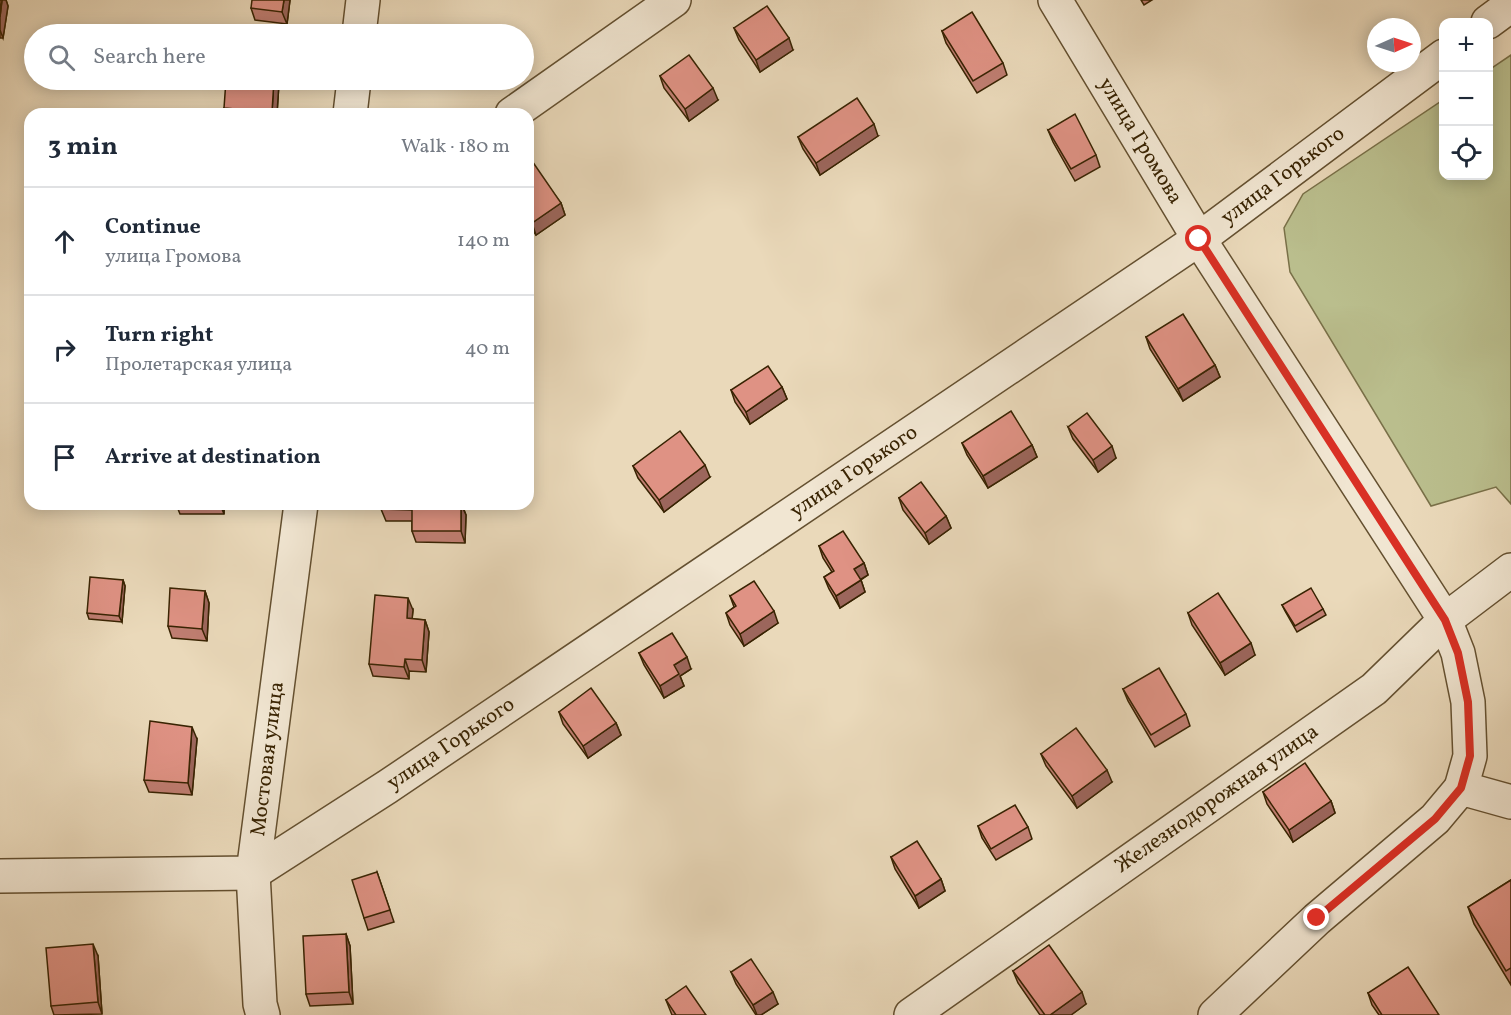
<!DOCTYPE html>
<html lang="en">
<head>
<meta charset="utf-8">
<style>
  :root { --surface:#fff; --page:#f6f6f7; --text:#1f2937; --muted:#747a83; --line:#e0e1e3 }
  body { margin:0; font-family:Vollkorn,serif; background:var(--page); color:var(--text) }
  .controls { position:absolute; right:18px; top:18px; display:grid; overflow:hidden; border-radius:12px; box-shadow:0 3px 15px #0003 }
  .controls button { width:54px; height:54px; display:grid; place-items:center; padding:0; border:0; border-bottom:2px solid var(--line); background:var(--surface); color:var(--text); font:30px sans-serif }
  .compass { position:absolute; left:1367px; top:18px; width:54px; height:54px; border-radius:50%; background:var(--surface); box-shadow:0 3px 15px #0003; rotate:87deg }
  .stop { position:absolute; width:18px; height:18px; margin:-14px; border:4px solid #d93025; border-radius:50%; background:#fff }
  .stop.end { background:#d93025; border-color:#fff; box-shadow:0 2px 6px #0008 }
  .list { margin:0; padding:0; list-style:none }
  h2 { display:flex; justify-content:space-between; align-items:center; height:78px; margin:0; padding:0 24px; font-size:26px }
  h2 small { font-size:20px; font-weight:400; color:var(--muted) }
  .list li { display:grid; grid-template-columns:39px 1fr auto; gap:18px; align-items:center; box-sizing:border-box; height:108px; padding:0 24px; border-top:2px solid var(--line) }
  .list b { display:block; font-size:22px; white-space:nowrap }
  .list p { margin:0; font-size:20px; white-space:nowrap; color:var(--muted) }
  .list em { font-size:20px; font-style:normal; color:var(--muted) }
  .icon { flex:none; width:33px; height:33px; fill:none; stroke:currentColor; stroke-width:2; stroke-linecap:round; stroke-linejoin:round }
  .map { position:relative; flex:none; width:1511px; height:1015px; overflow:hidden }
  .search { position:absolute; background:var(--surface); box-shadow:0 3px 15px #0003; left:24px; top:24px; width:510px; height:66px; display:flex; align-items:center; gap:15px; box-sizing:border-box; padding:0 21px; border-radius:33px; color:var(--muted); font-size:22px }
  .panel { position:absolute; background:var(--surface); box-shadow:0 3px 15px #0003; left:24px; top:108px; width:510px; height:402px; border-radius:18px }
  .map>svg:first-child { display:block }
</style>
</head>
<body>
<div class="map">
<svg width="1511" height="1015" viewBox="0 0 1511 1015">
  <rect width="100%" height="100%" fill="#ead9ba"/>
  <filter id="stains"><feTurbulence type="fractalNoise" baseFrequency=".00333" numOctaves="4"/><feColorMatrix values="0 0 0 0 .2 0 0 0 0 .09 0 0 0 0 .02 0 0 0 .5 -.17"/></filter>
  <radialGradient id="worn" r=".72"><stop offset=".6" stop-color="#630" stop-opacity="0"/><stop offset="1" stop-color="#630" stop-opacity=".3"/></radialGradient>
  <path fill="#babe8d" stroke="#797048" stroke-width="1.5" d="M1511,55V504L1496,487L1431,506L1290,272L1284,228L1303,194L1443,100L1444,176H1488L1489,70Z"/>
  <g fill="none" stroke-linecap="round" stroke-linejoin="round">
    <g stroke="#645030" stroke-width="36">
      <g id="minor">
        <path d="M1055,0L1199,239L1445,620L1458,653L1468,702L1470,756L1461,788"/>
        <path d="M1488,22L1511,5"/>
        <path d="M359,34L363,0"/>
        <path d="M350,114L354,80"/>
        <path d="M512,114L674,0"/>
        <path d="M0,876L253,873L387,787L1199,239L1444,56"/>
        <path d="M263,1015L260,1004L253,873L301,504"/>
        <path d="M911,1015L1374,689L1445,620L1511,570"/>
        <path d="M1215,1015L1317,919L1435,819L1461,788L1511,802"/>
      </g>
    </g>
    <use href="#minor" stroke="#f1e6d2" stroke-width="33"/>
  </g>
  <g fill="#c07e72" stroke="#382302" stroke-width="1.5">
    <path d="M0,0H6L8,6L3,38H0Z"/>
    <path d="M290,0L287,24L255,20L251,8Z"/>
    <path d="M1141,0H1152L1144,5Z"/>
    <path d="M734,28L793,50L760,72L739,40Z"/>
    <path d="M942,31L1003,63L1007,75L977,93L946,43Z"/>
    <path d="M660,76L718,100L689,121L664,88Z"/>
    <path d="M279,83L277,114H226L224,108Z"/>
    <path d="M1048,130L1096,155L1100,167L1075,181L1053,142Z"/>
    <path d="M878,136L820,175L803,149L798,137Z"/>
    <path d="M528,159L561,203L565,215L536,235L528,224Z"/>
    <path d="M1146,337L1215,365L1220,377L1183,401L1150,349Z"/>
    <path d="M782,387L787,399L750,424L735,402L731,390Z"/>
    <path d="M1068,427L1116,458L1098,472L1073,439Z"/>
    <path d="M962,443L1032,445L1037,457L988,488L967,455Z"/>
    <path d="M633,466L710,477L664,512L638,478Z"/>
    <path d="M899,498L946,516L951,528L929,544L903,510Z"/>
    <path d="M176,504H224V514H180Z"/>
    <path d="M381,504H462L466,515L465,543L416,542L412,531V521H386L381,509Z"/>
    <path d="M819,546L864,563L868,575L861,580L865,592L840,608L829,589L824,577L832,572L823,558Z"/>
    <path d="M123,580L125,586L122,622L89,619L87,613Z"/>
    <path d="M205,591L209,603L207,641L172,638L168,626Z"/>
    <path d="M730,596L778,623L744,646L730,625L726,613L734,607Z"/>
    <path d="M1282,605L1323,609L1326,615L1297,632L1285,611Z"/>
    <path d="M413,610L412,619L425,620L429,632L426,672L409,671V679L373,676L369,664Z"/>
    <path d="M1188,613L1255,655L1225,675L1192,625Z"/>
    <path d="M639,653L691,669L680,676L684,686L664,698L644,665Z"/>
    <path d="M1123,689L1186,714L1190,726L1155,747L1128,701Z"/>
    <path d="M559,712L616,723L621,735L588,758L563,724Z"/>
    <path d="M197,739L192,795L149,792L144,780Z"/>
    <path d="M1041,754L1112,782L1077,808L1046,766Z"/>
    <path d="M1263,792L1331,801L1335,813L1293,842L1267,804Z"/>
    <path d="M978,826L1028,827L1032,839L996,860L982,838Z"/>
    <path d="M891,857L941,879L945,891L919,908L895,869Z"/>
    <path d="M377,872L394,922L368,930L364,918Z"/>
    <path d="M1511,880V985L1474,924L1468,907Z"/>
    <path d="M346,934L350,946L353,1004L310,1006L306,994Z"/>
    <path d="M98,956L102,1014L54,1015L51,1006Z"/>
    <path d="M1013,971L1086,1004L1071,1015H1040L1018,983Z"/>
    <path d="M731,972L778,1004L761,1015H756L736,984Z"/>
    <path d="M1368,993L1439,1015H1379L1372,1005Z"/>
    <path d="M666,1000L706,1015H672Z"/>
  </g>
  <g fill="#9c665c" stroke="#382302" stroke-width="1.5">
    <path d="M2,0H6L8,6L3,38L0,30V17Z"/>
    <path d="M284,0H290L287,24L282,12Z"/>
    <path d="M789,38L793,50L760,72L756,60Z"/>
    <path d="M274,80H278L279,83L277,114H272V112Z"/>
    <path d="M713,88L718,100L689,121L685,109Z"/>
    <path d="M874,124L878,136L820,175L816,163Z"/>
    <path d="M561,203L565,215L536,235L532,223Z"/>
    <path d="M1215,365L1220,377L1183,401L1178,389Z"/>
    <path d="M782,387L787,399L750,424L746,412Z"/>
    <path d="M1032,445L1037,457L988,488L983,476Z"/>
    <path d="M1112,446L1116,458L1098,472L1093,460Z"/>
    <path d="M705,465L710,477L664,512L659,500Z"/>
    <path d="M220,504H224V514Z"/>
    <path d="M461,504L466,515L465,543L461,531Z"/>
    <path d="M946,516L951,528L929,544L925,533Z"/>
    <path d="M864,563L868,575L858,581L854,569Z"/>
    <path d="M123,580L125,586L122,622L119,616Z"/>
    <path d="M861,580L865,592L840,608L836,596Z"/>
    <path d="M205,591L209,603L207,641L202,629Z"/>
    <path d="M408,598L413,610L411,630L407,618Z"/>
    <path d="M774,611L778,623L744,646L740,634Z"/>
    <path d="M425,620L429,632L426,672L422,660Z"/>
    <path d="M1251,643L1255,655L1225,675L1220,663Z"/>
    <path d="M687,657L691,669L680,676L684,686L664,698L660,686L674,665Z"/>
    <path d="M405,659L409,671V679L404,667Z"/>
    <path d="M616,723L621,735L588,758L583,746Z"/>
    <path d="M192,727L197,739L192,795L188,783Z"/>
    <path d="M1107,770L1112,782L1077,808L1072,796Z"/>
    <path d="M1331,801L1335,813L1293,842L1289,830Z"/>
    <path d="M941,879L945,891L919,908L915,896Z"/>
    <path d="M346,934L350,946L353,1004L349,992Z"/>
    <path d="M93,944L98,956L102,1014L98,1002Z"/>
    <path d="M773,992L778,1004L761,1015H757L753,1005Z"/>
    <path d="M1082,992L1086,1004L1071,1015H1050Z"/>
  </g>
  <g fill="#df9284" stroke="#382302" stroke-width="1.5">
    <path d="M0,0H2L0,17Z"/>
    <path d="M252,0H284L282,12L251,8Z"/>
    <path d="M767,6L789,38L756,60L734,28Z"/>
    <path d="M972,12L1003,63L973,81L942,31Z"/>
    <path d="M689,55L713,88L685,109L660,76Z"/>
    <path d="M226,80H274L272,112L224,108Z"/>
    <path d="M857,98L874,124L816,163L798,137Z"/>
    <path d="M1075,114L1096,155L1071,169L1048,130Z"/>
    <path d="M530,158L561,203L532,223L528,218V159Z"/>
    <path d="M1183,314L1215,365L1178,389L1146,337Z"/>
    <path d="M768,366L782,387L746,412L731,390Z"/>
    <path d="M1011,411L1032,445L983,476L962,443Z"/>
    <path d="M1087,413L1112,446L1093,460L1068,427Z"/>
    <path d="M680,431L705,465L659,500L633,466Z"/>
    <path d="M921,482L946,516L925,533L899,498Z"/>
    <path d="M381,504H461V531H412V510L381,509Z"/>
    <path d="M843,531L864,563L854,569L861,580L836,596L824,577L834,571L819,546Z"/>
    <path d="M90,577L123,580L119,616L87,613Z"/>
    <path d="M754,581L774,611L740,634L726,613L736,606L730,596Z"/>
    <path d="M170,588L205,591L202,629L168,626Z"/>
    <path d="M1311,588L1323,609L1295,626L1282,605Z"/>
    <path d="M1218,593L1251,643L1220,663L1188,613Z"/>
    <path d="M375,595L408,598L407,618L425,620L422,660L405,659L404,667L369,664Z"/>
    <path d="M672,633L687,657L674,665L679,674L660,686L639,653Z"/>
    <path d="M1159,668L1186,714L1151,735L1123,689Z"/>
    <path d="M591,688L616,723L583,746L559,712Z"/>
    <path d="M150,721L192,727L188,783L144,780Z"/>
    <path d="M1076,728L1107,770L1072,796L1041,754Z"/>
    <path d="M1305,763L1331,801L1289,830L1263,792Z"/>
    <path d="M1015,805L1028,827L991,849L978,826Z"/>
    <path d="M917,841L941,879L915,896L891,857Z"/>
    <path d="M377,872L390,910L364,918L352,880Z"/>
    <path d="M1511,880V968L1506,971L1468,907Z"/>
    <path d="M346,934L349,992L306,994L303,936Z"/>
    <path d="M93,944L98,1002L51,1006L46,948Z"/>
    <path d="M1049,945L1082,992L1050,1015H1045L1013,971Z"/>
    <path d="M751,959L773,992L753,1005L731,972Z"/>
    <path d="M1408,967L1439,1015H1382L1368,993Z"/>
    <path d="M686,986L706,1015H676L666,1000Z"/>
  </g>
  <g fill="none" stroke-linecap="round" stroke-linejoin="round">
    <path stroke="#d93025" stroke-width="8" d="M1199,239L1445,620L1458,653L1468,702L1470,756L1461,788L1435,819L1317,918"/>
  </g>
  <g text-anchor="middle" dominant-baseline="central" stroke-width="4.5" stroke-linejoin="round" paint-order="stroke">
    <g font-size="21" fill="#382302" stroke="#f1e6d2">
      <text transform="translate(1140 141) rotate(59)">улица Громова</text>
      <text transform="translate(1283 176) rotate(-37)">улица Горького</text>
      <text transform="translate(854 472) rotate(-34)">улица Горького</text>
      <text transform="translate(451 744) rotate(-34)">улица Горького</text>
      <text transform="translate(268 759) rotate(-83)">Мостовая улица</text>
      <text transform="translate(1217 799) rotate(-35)">Железнодорожная улица</text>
    </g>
  </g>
  <rect width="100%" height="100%" filter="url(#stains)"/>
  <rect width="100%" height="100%" fill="url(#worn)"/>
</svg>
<div class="controls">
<button>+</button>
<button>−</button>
<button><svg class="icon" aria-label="locate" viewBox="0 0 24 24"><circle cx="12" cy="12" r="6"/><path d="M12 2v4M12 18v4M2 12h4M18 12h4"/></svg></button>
</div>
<svg class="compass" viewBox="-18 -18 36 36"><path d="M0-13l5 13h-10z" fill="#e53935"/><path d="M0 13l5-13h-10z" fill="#747a83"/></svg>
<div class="stop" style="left:1199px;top:239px"></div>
<div class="stop end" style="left:1317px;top:918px"></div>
<div class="search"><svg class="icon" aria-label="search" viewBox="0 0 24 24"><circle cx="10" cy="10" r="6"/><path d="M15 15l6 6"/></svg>Search here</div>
<section class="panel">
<h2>3 min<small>Walk · 180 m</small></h2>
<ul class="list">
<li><svg class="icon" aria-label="ahead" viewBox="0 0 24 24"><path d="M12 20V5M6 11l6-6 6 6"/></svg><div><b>Continue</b><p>улица Громова</p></div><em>140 m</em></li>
<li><svg class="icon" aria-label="right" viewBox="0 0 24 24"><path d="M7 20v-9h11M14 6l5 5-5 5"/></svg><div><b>Turn right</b><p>Пролетарская улица</p></div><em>40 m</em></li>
<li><svg class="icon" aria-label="arrive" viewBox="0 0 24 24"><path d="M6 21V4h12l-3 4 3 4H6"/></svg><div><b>Arrive at destination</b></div></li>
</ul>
</section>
</div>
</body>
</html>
